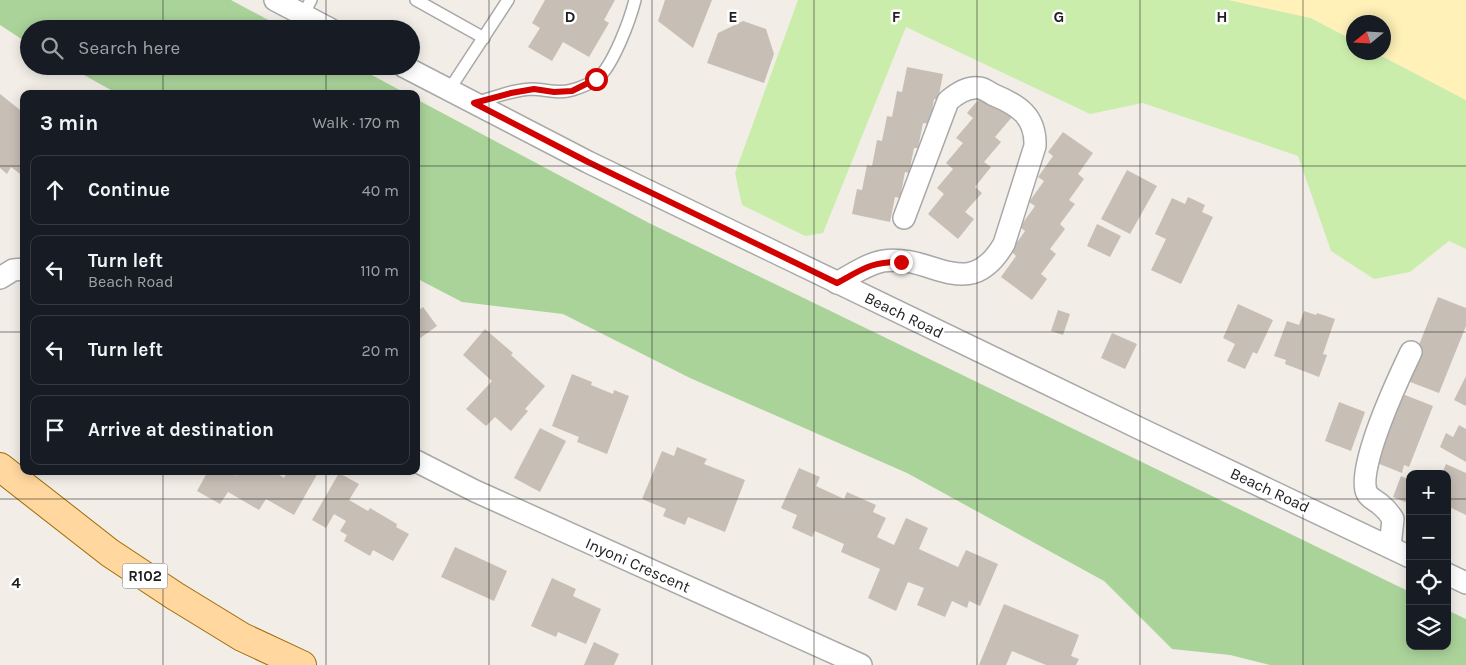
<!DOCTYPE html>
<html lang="en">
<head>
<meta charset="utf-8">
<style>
  :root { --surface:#171b24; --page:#20242c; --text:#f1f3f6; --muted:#9ea1a6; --line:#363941 }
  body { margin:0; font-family:Karla,sans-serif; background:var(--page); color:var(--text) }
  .controls { position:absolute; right:15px; bottom:15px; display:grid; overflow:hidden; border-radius:10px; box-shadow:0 2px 12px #0003 }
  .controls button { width:45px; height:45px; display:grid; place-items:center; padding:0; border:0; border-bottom:1px solid var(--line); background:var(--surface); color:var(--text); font:25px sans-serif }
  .compass { position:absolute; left:1346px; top:15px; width:45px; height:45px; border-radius:50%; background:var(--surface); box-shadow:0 2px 12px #0003; rotate:252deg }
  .stop { position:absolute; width:15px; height:15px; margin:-11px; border:4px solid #d20200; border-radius:50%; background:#fff }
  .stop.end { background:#d20200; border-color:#fff; box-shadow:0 1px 5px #0008 }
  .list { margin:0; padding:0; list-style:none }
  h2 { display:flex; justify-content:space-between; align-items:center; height:65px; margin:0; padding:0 20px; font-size:21px }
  h2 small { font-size:16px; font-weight:400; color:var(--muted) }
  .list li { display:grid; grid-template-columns:32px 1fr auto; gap:15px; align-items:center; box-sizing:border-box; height:70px; margin:0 10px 10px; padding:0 10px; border:1px solid var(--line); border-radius:10px }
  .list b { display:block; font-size:19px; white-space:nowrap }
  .list p { margin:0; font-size:16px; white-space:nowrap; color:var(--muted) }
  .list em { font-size:16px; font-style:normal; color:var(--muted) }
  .icon { flex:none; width:28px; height:28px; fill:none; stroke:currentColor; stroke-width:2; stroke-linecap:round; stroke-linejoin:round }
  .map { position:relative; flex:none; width:1466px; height:665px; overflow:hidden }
  .search { position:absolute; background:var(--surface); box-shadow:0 2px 12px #0003; left:20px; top:20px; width:400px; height:55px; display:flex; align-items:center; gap:12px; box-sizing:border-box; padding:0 18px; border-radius:28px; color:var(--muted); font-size:19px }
  .panel { position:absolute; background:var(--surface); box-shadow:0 2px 12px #0003; left:20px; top:90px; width:400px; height:385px; border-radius:10px }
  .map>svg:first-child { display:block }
</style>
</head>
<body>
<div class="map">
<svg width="1466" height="665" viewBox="0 0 1466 665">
  <rect width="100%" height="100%" fill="#f2eee7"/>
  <path fill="#cbedac" d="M798,0H1229L1311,18L1353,40L1354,52L1376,53L1466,100V249L1449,241L1410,272L1374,279L1331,251L1298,156L1143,103L1090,114L906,27L823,233L805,236L742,205L735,173Z"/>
  <g fill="#aad39a">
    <path d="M0,0H231L285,29H29V44L0,25Z"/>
    <path d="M68,66H355L407,94H118Z"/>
    <path d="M416,99L649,223L1410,592V646H1447V610L1466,619V665H1270L1230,655L1172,649L1104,581L907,473L690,378L563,314L462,302L416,278Z"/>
  </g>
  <path fill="#fff1b8" d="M1229,0H1466V100L1376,53L1384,52V22H1354L1353,40L1311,18Z"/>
  <g fill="#c7beb6">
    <path d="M545,0H615L604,20L609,23L589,57L563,42L552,61L528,47L540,28L532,23Z"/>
    <path d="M665,0H712L693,48L658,21Z"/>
    <path d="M743,21L766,29L774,54L764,83L707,63L718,33Z"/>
    <path d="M907,67L943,74L938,100L934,99L930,124L923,123L918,148H914L909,173L905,172L900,198L895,197L890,222L852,214L857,189L862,190L867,165L872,166L877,140L882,141L887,116L892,117L897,91L902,92Z"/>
    <path d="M984,93L1012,117L995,137L1001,142L984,162L991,167L975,187L982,193L965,212L974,219L958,239L928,214L944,194L937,188L953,169L946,163L963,143L956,138L973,118L967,113Z"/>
    <path d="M0,94L24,113V177L11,167L7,174L0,168Z"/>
    <path d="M1063,132L1093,153L1078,174L1084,179L1069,200L1075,204L1060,224L1065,229L1050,249L1056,254L1041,274L1047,279L1032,300L1001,277L1016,256L1011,251L1025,231L1020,227L1035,206L1029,202L1044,181L1038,177L1053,156L1048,152Z"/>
    <path d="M1127,170L1157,186L1130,234L1101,219Z"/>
    <path d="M1188,197L1205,205L1202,212L1213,217L1181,284L1151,270L1166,239L1155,234L1172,198L1185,204Z"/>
    <path d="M1097,224L1121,236L1110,257L1087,246Z"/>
    <path d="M1438,297L1466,308V326L1439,393L1405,380Z"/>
    <path d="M1238,304L1273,320L1257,354L1253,352L1245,369L1227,361L1235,344L1223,338Z"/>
    <path d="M423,307L437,326L416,341V312Z"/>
    <path d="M1058,310L1070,314L1063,335L1051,331Z"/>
    <path d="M1304,311L1316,315L1317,313L1335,319L1323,354L1327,355L1319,377L1285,364L1286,360L1274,356L1287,321L1299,325Z"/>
    <path d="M485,329L513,353L511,355L545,386L525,409L528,411L511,431L495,417L486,426L466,409L492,381L463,355Z"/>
    <path d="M1112,333L1137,344L1125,369L1101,358Z"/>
    <path d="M572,374L592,382L591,385L613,394L614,390L629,396L607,454L577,442L579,437L552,426Z"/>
    <path d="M1466,376V406L1454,400Z"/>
    <path d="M1400,393L1433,406L1409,467L1404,465L1402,473L1377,463Z"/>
    <path d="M1339,402L1365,412L1351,451L1325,441Z"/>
    <path d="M1459,425L1466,429V462L1440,447L1446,433L1453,437Z"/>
    <path d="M540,428L566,441L540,492L514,478Z"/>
    <path d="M677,447L707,459L704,464L745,480L725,532L688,517L685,525L663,516L666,509L642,499L662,451L674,456Z"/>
    <path d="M1446,464L1466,473V515L1447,506V474H1442Z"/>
    <path d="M799,468L820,477L816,486L844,499L847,492L876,505L873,512L886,518L877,537L894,545L906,518L928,528L919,549L958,567L966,550L998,564L980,606L969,601L967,608L952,601L945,617L917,605L924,588L908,582L896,611L868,598L880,569L841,552L844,544L815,531L812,537L792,528L797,515L781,508Z"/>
    <path d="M208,471H228L236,476L235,471H274L284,478L288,471H319L294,515L266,499L259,510L228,492L220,504L197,491Z"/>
    <path d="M339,473L359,484L349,500L368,511L370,508L397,524L396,527L409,534L393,561L373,550L370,556L344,541L347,535L340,531L346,521L334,514L326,528L312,520Z"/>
    <path d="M1401,476L1410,480V504L1393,497Z"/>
    <path d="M455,547L507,571L494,601L441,577Z"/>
    <path d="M552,578L576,589L573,596L601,609L586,644L558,632L556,637L531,626Z"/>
    <path d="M1004,604L1079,635L1071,656L1079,659L1076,665H1046L1012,651L1006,665H979Z"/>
    <path d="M594,642L619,654L614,665H584Z"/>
  </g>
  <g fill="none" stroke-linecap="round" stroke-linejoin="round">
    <g stroke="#a8a8a8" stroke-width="14">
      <g id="lane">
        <path d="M416,0L484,38"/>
        <path d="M303,15L311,0"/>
        <path d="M449,90L508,0"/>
        <path d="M474,103C493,98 514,89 534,89C547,90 559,94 572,90C579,88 591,83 597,79C613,66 630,20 635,0"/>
      </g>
    </g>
    <g stroke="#a8a8a8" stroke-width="24">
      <g id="street">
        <path d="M275,0L330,29"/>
        <path d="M403,66L588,162L1145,431L1410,557"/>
        <path d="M0,278L13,270L24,269"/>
        <path d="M837,283C851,275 867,264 883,261C932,253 968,305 1004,244L1035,146C1036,116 1018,105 994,95C990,93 985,89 980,88C968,86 956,94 948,101L904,218"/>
        <path d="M416,461L475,491L861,665"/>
        <path d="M1390,547L1393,519C1390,514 1386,509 1381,505C1377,501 1369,498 1367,493C1355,470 1399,377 1411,352"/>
        <path d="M1447,574L1466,583"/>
      </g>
    </g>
    <g stroke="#9e6b00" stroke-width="30">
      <path id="primary" d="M0,467L110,553L175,596L242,637L302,665"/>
    </g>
    <use href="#lane" stroke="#fff" stroke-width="11"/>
    <use href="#street" stroke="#fff" stroke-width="21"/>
    <use href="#primary" stroke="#ffd79f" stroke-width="28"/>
  </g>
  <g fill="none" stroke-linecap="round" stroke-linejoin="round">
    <path stroke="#d20200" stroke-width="6" d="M596,79L572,91L554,92L534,89L511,93L474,103L588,162L837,283C861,270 872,261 901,262"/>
  </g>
  <path fill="none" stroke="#212121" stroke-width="1" stroke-opacity="0.55" d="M163,0V29M326,0V29M489,0V665M652,0V665M814,0V665M977,0V665M1140,0V665M1303,0V665M163,66V94M326,66V94M0,166H24M416,166H1466M0,332H24M416,332H1466M163,471V665M326,471V665M0,499H1410M1447,499H1466"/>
  <g text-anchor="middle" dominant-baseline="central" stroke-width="5" stroke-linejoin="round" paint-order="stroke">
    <rect fill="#fff" stroke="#646464" stroke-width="1" x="122.5" y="563.5" width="45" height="25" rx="4"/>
    <g font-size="15" font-weight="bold" fill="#212121">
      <text x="145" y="576">R102</text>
    </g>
    <g font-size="16" fill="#212121" stroke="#fff">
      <text transform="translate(904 315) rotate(26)">Beach Road</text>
      <text transform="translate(1270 490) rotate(25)">Beach Road</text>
      <text transform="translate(638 565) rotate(24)">Inyoni Crescent</text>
    </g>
  </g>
  <g font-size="16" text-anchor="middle" font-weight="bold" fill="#212121" stroke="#fff" stroke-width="5" stroke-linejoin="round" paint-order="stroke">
    <text x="570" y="22">D</text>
    <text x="733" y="22">E</text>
    <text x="896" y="22">F</text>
    <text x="1059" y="22">G</text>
    <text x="1222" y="22">H</text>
    <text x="16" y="588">4</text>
  </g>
</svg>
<div class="controls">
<button>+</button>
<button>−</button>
<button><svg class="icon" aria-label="locate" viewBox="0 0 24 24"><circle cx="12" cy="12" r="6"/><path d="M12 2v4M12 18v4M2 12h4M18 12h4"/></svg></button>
<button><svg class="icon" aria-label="layers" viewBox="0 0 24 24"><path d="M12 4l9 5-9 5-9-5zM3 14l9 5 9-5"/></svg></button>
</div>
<svg class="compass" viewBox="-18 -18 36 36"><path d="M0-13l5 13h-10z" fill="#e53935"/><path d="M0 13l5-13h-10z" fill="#9ea1a6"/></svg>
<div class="stop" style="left:596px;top:79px"></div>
<div class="stop end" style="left:901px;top:262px"></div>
<div class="search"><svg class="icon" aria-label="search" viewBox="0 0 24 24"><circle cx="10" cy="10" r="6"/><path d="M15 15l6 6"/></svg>Search here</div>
<section class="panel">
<h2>3 min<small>Walk · 170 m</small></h2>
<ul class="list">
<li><svg class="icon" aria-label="ahead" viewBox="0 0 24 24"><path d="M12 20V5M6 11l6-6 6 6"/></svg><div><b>Continue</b></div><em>40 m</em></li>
<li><svg class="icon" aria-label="left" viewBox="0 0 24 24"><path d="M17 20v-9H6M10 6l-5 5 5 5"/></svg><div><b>Turn left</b><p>Beach Road</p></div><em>110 m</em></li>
<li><svg class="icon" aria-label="left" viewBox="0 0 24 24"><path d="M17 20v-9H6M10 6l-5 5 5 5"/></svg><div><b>Turn left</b></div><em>20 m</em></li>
<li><svg class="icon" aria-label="arrive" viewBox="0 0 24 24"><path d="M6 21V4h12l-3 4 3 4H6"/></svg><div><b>Arrive at destination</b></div></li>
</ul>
</section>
</div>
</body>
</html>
